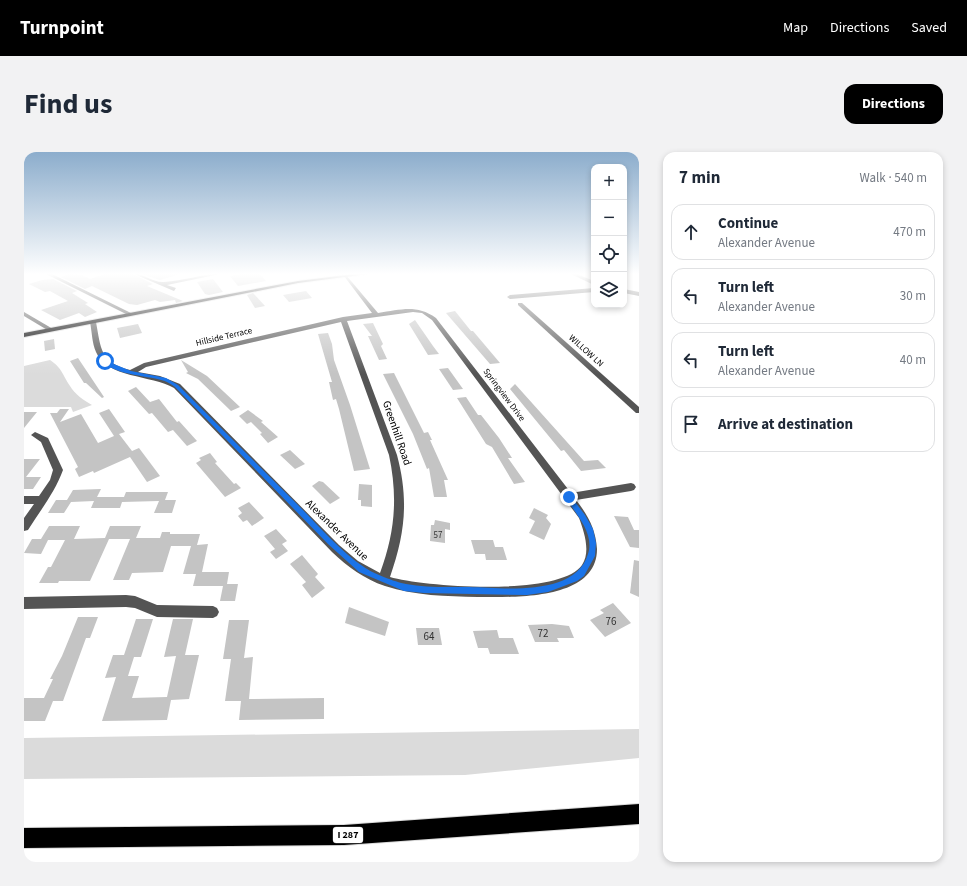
<!DOCTYPE html>
<html lang="en">
<head>
<meta charset="utf-8">
<style>
  :root { --surface:#fff; --page:#f2f2f3; --text:#1f2937; --muted:#747a83; --line:#e0e1e3; --accent:#000 }
  body { margin:0; font-family:"Source Sans 3",sans-serif; background:var(--page); color:var(--text) }
  .controls { position:absolute; right:12px; top:12px; display:grid; overflow:hidden; border-radius:8px; box-shadow:0 2px 6px #0003 }
  .controls button { width:36px; height:36px; display:grid; place-items:center; padding:0; border:0; border-bottom:1px solid var(--line); background:var(--surface); color:var(--text); font:20px sans-serif }
  .stop { position:absolute; width:12px; height:12px; margin:-9px; border:3px solid #1a73e8; border-radius:50%; background:#fff }
  .stop.end { background:#1a73e8; border-color:#fff; box-shadow:0 1px 4px #0008 }
  .list { margin:0; padding:0; list-style:none }
  h2 { display:flex; justify-content:space-between; align-items:center; height:52px; margin:0; padding:0 16px; font-size:17px }
  h2 small { font-size:13px; font-weight:400; color:var(--muted) }
  .list li { display:grid; grid-template-columns:26px 1fr auto; gap:12px; align-items:center; box-sizing:border-box; height:56px; margin:0 8px 8px; padding:0 8px; border:1px solid var(--line); border-radius:12px }
  .list b { display:block; font-size:15px; white-space:nowrap }
  .list p { margin:0; font-size:13px; white-space:nowrap; color:var(--muted) }
  .list em { font-size:13px; font-style:normal; color:var(--muted) }
  .icon { flex:none; width:22px; height:22px; fill:none; stroke:currentColor; stroke-width:2; stroke-linecap:round; stroke-linejoin:round }
  .map { position:relative; flex:none; width:615px; height:710px; overflow:hidden; border-radius:12px }
  header { display:flex; align-items:center; gap:24px; box-sizing:border-box; height:56px; padding:0 20px; background:var(--accent); color:#fff }
  header strong { font-size:19px }
  nav { display:flex; gap:22px; margin-inline-start:auto; font-size:14px }
  .intro { display:flex; align-items:center; justify-content:space-between; box-sizing:border-box; height:96px; padding:0 24px }
  h1 { margin:0; font-size:28px }
  .button { padding:10px 18px; border-radius:12px; background:var(--accent); color:#fff; font-size:14px; font-weight:700 }
  main { display:flex; gap:24px; padding:0 24px }
  aside { flex:1; background:var(--surface); border-radius:12px; box-shadow:0 2px 6px #0003 }
  .map>svg:first-child { display:block }
</style>
</head>
<body>
<header>
<strong>Turnpoint</strong>
<nav><a>Map</a><a>Directions</a><a>Saved</a></nav>
</header>
<div class="intro"><h1>Find us</h1><a class="button">Directions</a></div>
<main>
<div class="map">
<svg width="615" height="710" viewBox="0 0 615 710">
  <rect width="100%" height="100%" fill="#fff"/>
  <g fill="#dbdbdb">
    <path d="M26,208C38,216 38,222 46,234C51,242 59,248 68,253L49,260L47,255H0V214Z"/>
    <path d="M615,577V606L441,623L0,627V586Z"/>
  </g>
  <g fill="#c4c4c4">
    <path d="M46,122L58,123L66,127L81,122H109L129,132L123,134L159,149L152,151L151,148L136,150L131,148L113,153L105,152L68,134L61,137L37,125Z"/>
    <path d="M118,122H152L153,123L136,128Z"/>
    <path d="M218,122H236L242,129L214,134L206,124Z"/>
    <path d="M29,127L53,139L48,141L64,151L61,152L73,160L61,165L55,161L36,168L17,158L44,149L26,139L21,140L5,132L18,128Z"/>
    <path d="M189,127L199,140L185,143L181,142L173,130Z"/>
    <path d="M282,139L288,146L265,150L259,143Z"/>
    <path d="M229,141L241,154L231,156L223,143Z"/>
    <path d="M431,159L447,179H449L476,211L466,212L422,161Z"/>
    <path d="M391,168L409,194L415,202L404,203L385,172Z"/>
    <path d="M349,171L359,192L357,194L363,207L355,208L344,184H348L339,172Z"/>
    <path d="M114,172L118,181L96,186L93,176Z"/>
    <path d="M304,181L308,192L310,208L326,253L346,317L330,319L315,257L312,247L309,248L305,230H308L294,182Z"/>
    <path d="M30,187L31,197L21,199L20,189Z"/>
    <path d="M54,206L80,245L78,246L62,231H60L46,209Z"/>
    <path d="M157,208L183,224L216,255L207,259L174,227L162,221L164,220Z"/>
    <path d="M424,216L439,237L429,238L415,217Z"/>
    <path d="M370,221L400,281L404,280L408,288H406L424,328H420L423,345H410L405,316L403,317L389,282L359,222Z"/>
    <path d="M491,232L560,309L574,308L582,316L557,319L540,298L537,299L486,237Z"/>
    <path d="M112,235L126,250L135,247L153,270L155,269L173,289L163,294L149,278L144,280L128,261L125,262L104,239Z"/>
    <path d="M442,245L454,263H457L475,286L488,306H484L501,330L490,332L468,295L462,292L433,246Z"/>
    <path d="M36,257H45L36,270L57,262L74,291L90,284L75,261L85,257L101,280L95,282L108,299L115,296L136,324L123,330L106,305L70,321L69,319L55,325L51,317L54,315L26,261H33Z"/>
    <path d="M224,258L239,269L237,270L254,285L244,291L236,282L238,281L227,270L223,272L215,264Z"/>
    <path d="M0,260H13L0,276Z"/>
    <path d="M266,298L281,312L271,317L256,303Z"/>
    <path d="M186,301L193,310L191,311L210,332L212,331L217,336L201,345L172,311L177,308L175,306Z"/>
    <path d="M0,307H16L2,325H17L9,337H0Z"/>
    <path d="M295,329L299,330L316,346L306,352L288,334Z"/>
    <path d="M335,332L348,333V355L337,354V348H334Z"/>
    <path d="M77,337L73,345H100L102,340H144L141,348H152L148,361H130L135,349L98,350L96,356H67L70,349L47,350L40,361H24L32,348H43L49,338Z"/>
    <path d="M225,350L240,366L228,374L223,368L219,370L214,364L218,361L214,356Z"/>
    <path d="M510,356L524,363L522,366L527,372L520,388L505,381L511,369L505,366Z"/>
    <path d="M590,364L604,365L610,378H615V396L606,395Z"/>
    <path d="M411,368L426,371V378L421,377V391L406,389L407,373H410Z"/>
    <path d="M25,374H56L50,387L81,386L86,374H117L112,386H136L138,380H146V382H176L173,393L184,392L178,420H205L203,432H214L211,449H196L199,434H169L172,422H159L167,394H147L139,420L108,421L105,428H89L106,387H85L66,429H35L34,431H15L24,415H27L41,388H24L17,402L0,401L8,387H17Z"/>
    <path d="M252,377L263,389L258,392L264,399L252,407L246,400L251,397L240,384Z"/>
    <path d="M447,388H469L471,395H479L483,408H462L461,402H451Z"/>
    <path d="M278,403L294,422L291,425L301,436L288,446L278,433L282,430L266,412Z"/>
    <path d="M610,408L615,409V445L606,441Z"/>
    <path d="M589,451L607,471L581,485L566,468L580,461L576,458Z"/>
    <path d="M325,455L365,470L361,484L321,471Z"/>
    <path d="M54,465H74L66,486H62L39,549H29L21,569H0V546H20L29,527H26L38,504Z"/>
    <path d="M112,467H129L117,505H110L104,524H115L108,546L143,545L152,504L140,505L149,467H169L161,503H175L165,547L147,548L143,568L78,569L92,525L81,526L89,503H100Z"/>
    <path d="M205,468H225L220,506L229,505L225,547L300,546V567L215,568L217,549H201L207,507H199Z"/>
    <path d="M528,472L545,474L550,486H533L535,490H511L504,473Z"/>
    <path d="M392,476H415L418,493H394Z"/>
    <path d="M473,478L475,486H489L495,502H466L464,496H454L449,479Z"/>
  </g>
  <g fill="none" stroke-linecap="round" stroke-linejoin="round">
    <g stroke="#dbdbdb" stroke-width="2">
      <path id="major" d="M329,122H344L274,131L0,185V181L274,129Z"/>
    </g>
    <g stroke="#dbdbdb" stroke-width="2">
      <path id="highway" d="M615,652V672L320,693L0,696V676L320,673Z"/>
    </g>
    <g fill="#545454" fill-rule="evenodd">
      <path d="M22,122H28L109,162L104,163Z"/>
      <path d="M110,122C120,122 130,131 140,130C159,129 177,122 196,122L143,133L152,136L150,139Z"/>
      <path d="M547,122H553L570,129V133Z"/>
      <path d="M322,123L354,161C377,158 392,152 412,166L547,341L607,331L610,332L612,335L610,338L607,339L552,348C564,363 572,378 573,397C573,449 489,445 454,445C422,444 391,444 361,434C340,427 324,415 308,400L150,236C128,223 82,226 72,200C68,191 68,180 66,170L69,168L72,170C77,197 76,210 106,218L120,211L319,165L348,161L320,124ZM389,160L398,161L408,168L555,366C560,379 567,400 558,413C536,445 400,435 366,425C381,382 385,348 373,303L323,169ZM317,170L365,303C374,346 371,380 356,421L334,409L315,393L156,232L136,224L114,220L122,215Z"/>
      <path d="M570,136V140L486,147L483,145L486,143Z"/>
      <path d="M600,137L615,140V144L600,141Z"/>
      <path d="M494,151H498L615,255V261H612L494,153Z"/>
      <path d="M0,160L29,177L30,178L25,179L0,164Z"/>
      <path d="M11,280L24,286L39,318C31,340 16,359 4,378L0,379V366L10,352H0V344H15L26,328L29,318L17,290L7,283Z"/>
      <path d="M102,443L111,444L133,453L189,454L193,456L195,460L193,464L189,466L133,465L111,456L102,455L0,457V445Z"/>
    </g>
    <use href="#major" fill="#000" fill-rule="evenodd"/>
    <use href="#highway" fill="#000" fill-rule="evenodd"/>
  </g>
  <linearGradient id="sky" x2="0" y2="1"><stop stop-color="#8cadcc"/><stop offset="0.55" stop-color="#fff"/><stop offset="1" stop-color="#fff" stop-opacity="0"/></linearGradient>
  <rect width="615" height="222" fill="url(#sky)"/>
  <path fill="#1a73e8" d="M80,208L107,219L142,226L154,233C194,273 234,313 274,353C293,372 317,400 340,415C348,421 371,430 382,432C402,436 424,435 445,435C480,436 551,445 564,402C571,381 551,361 541,345L545,342L561,363L569,377L572,391L571,404L560,424L553,429L524,440L503,443L400,441L380,439L335,420L304,392L151,235C147,232 142,229 137,228C125,224 84,222 80,208Z"/>
  <g text-anchor="middle" dominant-baseline="central" stroke-width="3" stroke-linejoin="round" paint-order="stroke">
    <g font-size="9" fill="#000" stroke="#fff">
      <text transform="translate(200 185) rotate(-13)">Hillside Terrace</text>
      <text transform="translate(562 199) rotate(42)">WILLOW LN</text>
      <text transform="translate(480 243) rotate(53)">Springview Drive</text>
    </g>
    <g font-size="9" fill="#313131">
      <text x="414" y="383">57</text>
    </g>
    <rect fill="#fff" stroke="#4c4c4c" stroke-width="1" x="309" y="675" width="30" height="16" rx="3"/>
    <g font-size="10" font-weight="bold" fill="#000">
      <text x="324" y="683">I 287</text>
    </g>
    <g font-size="11" fill="#000" stroke="#fff">
      <text transform="translate(373 281) rotate(71)">Greenhill Road</text>
      <text transform="translate(313 378) rotate(44)">Alexander Avenue</text>
    </g>
    <g font-size="11" fill="#313131">
      <text x="587" y="469">76</text>
      <text x="519" y="481">72</text>
      <text x="405" y="484">64</text>
    </g>
  </g>
</svg>
<div class="controls">
<button>+</button>
<button>−</button>
<button><svg class="icon" aria-label="locate" viewBox="0 0 24 24"><circle cx="12" cy="12" r="6"/><path d="M12 2v4M12 18v4M2 12h4M18 12h4"/></svg></button>
<button><svg class="icon" aria-label="layers" viewBox="0 0 24 24"><path d="M12 4l9 5-9 5-9-5zM3 14l9 5 9-5"/></svg></button>
</div>
<div class="stop" style="left:81px;top:209px"></div>
<div class="stop end" style="left:545px;top:345px"></div>
</div>
<aside>
<h2>7 min<small>Walk · 540 m</small></h2>
<ul class="list">
<li><svg class="icon" aria-label="ahead" viewBox="0 0 24 24"><path d="M12 20V5M6 11l6-6 6 6"/></svg><div><b>Continue</b><p>Alexander Avenue</p></div><em>470 m</em></li>
<li><svg class="icon" aria-label="left" viewBox="0 0 24 24"><path d="M17 20v-9H6M10 6l-5 5 5 5"/></svg><div><b>Turn left</b><p>Alexander Avenue</p></div><em>30 m</em></li>
<li><svg class="icon" aria-label="left" viewBox="0 0 24 24"><path d="M17 20v-9H6M10 6l-5 5 5 5"/></svg><div><b>Turn left</b><p>Alexander Avenue</p></div><em>40 m</em></li>
<li><svg class="icon" aria-label="arrive" viewBox="0 0 24 24"><path d="M6 21V4h12l-3 4 3 4H6"/></svg><div><b>Arrive at destination</b></div></li>
</ul>
</aside>
</main>
</body>
</html>
